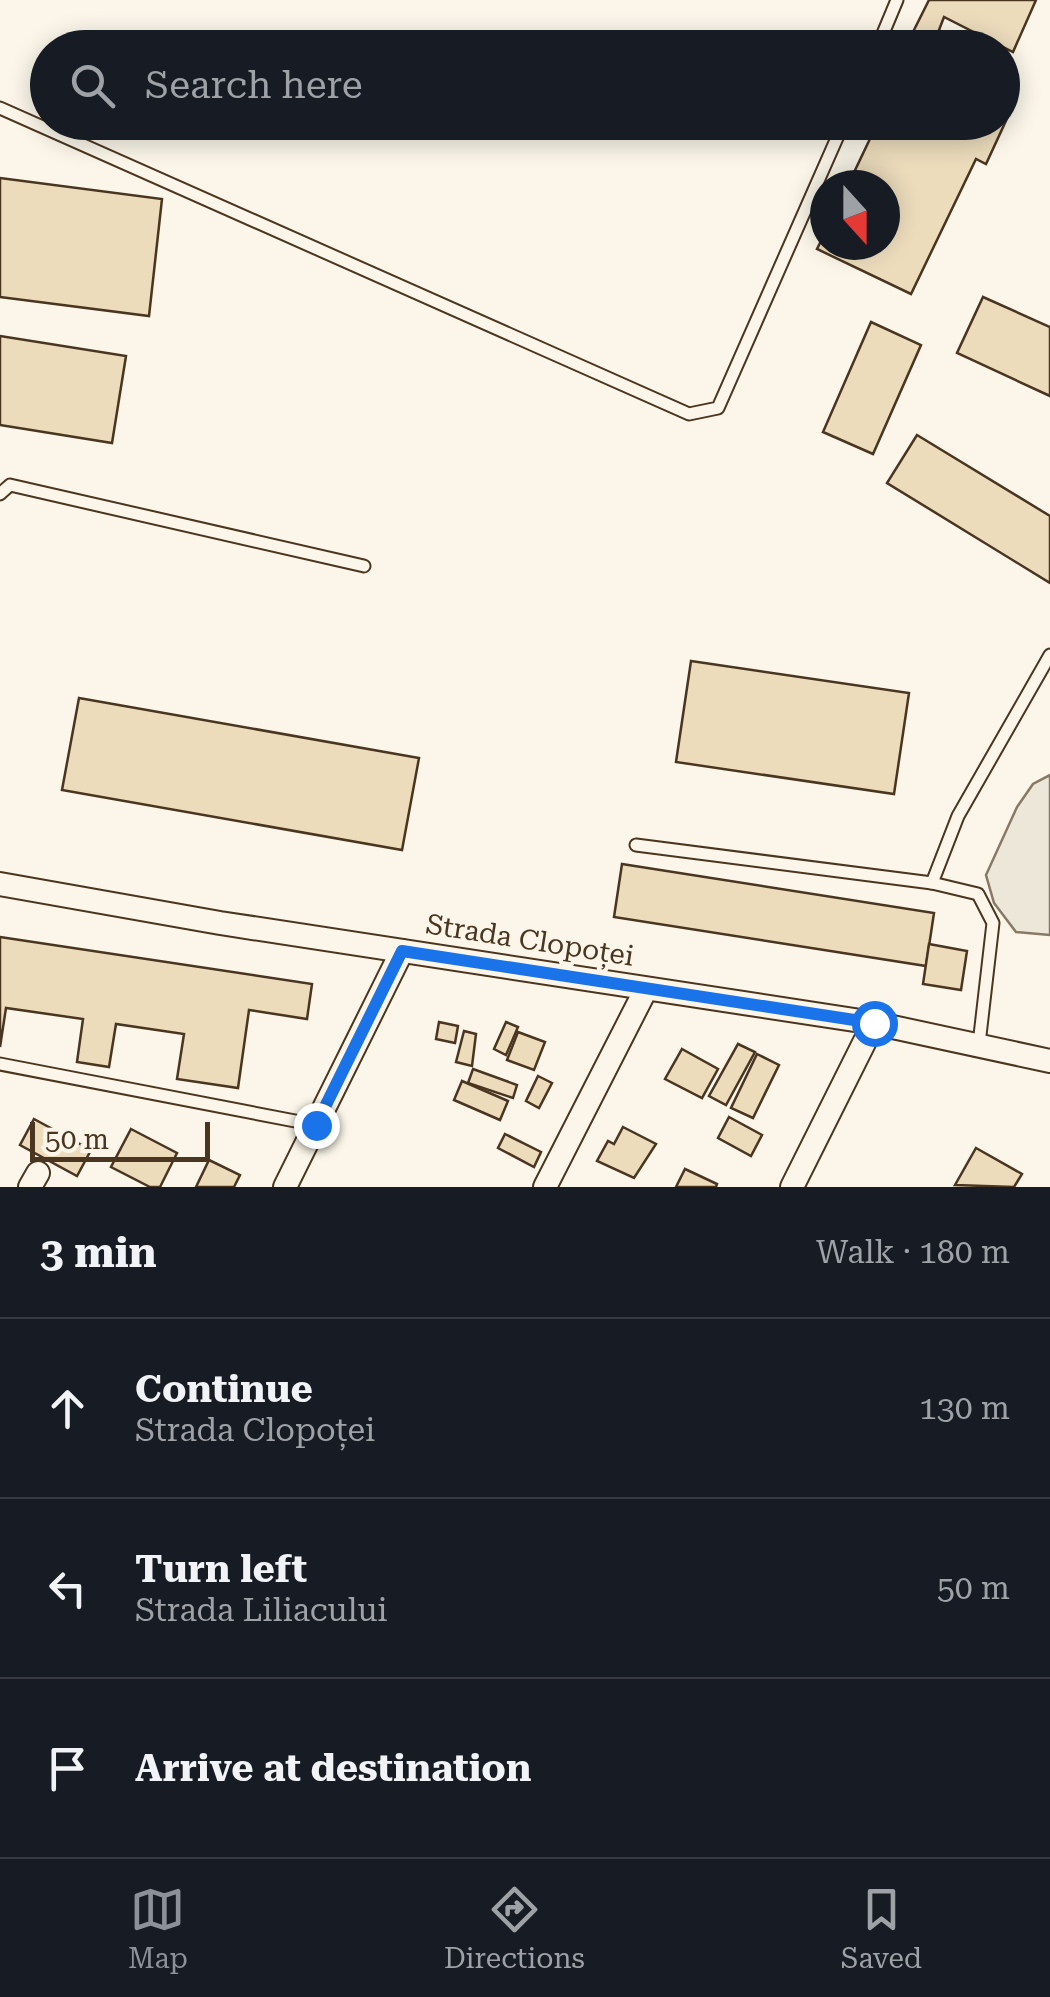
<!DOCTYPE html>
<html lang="en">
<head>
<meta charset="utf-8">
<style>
  :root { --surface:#171b24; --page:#242831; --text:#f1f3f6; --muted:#9ea1a6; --line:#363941; --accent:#8c9099 }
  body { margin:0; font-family:"Roboto Serif",serif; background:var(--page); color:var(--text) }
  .compass { position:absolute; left:810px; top:170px; width:90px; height:90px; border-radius:50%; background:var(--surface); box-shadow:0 5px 25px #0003; rotate:159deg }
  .scale { position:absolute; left:30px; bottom:25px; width:180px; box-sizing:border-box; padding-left:10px; border:5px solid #4a3520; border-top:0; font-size:28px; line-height:35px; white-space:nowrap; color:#4a3520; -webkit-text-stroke:8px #fbf6e9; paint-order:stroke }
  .stop { position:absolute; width:30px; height:30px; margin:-22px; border:8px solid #1a73e8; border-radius:50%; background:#fff }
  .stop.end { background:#1a73e8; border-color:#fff; box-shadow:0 2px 10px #0008 }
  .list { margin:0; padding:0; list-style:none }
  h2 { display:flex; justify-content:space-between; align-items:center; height:130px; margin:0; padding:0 40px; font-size:42px }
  h2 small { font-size:32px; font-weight:400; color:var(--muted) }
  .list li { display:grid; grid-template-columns:65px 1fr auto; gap:30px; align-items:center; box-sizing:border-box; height:180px; padding:0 40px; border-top:2px solid var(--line) }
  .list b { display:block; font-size:38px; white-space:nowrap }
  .list p { margin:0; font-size:32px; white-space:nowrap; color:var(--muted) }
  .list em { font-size:32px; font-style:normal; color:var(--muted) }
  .icon { flex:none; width:55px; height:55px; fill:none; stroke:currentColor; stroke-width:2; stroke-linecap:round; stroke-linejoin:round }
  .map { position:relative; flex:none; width:1050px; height:1187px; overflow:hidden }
  .search { position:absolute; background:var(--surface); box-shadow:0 5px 25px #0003; left:30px; right:30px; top:30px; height:110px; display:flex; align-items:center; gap:25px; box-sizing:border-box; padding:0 35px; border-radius:55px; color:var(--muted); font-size:38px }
  .sheet { height:670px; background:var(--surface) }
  nav { display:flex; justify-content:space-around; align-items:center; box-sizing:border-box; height:140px; border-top:2px solid var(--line); background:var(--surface); font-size:28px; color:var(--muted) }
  nav a { display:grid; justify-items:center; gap:5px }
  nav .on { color:var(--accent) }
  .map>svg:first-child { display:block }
</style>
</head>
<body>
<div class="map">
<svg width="1050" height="1187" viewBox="0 0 1050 1187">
  <rect width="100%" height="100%" fill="#fbf6e9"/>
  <path fill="#ede7d9" stroke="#887966" stroke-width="2.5" d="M1050,775V935L1016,932L994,903L986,875L1017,807L1033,784Z"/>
  <g fill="#ecdcbc" stroke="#4a3520" stroke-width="2.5">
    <path d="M929,0H1036L1013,52L944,17L939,30L954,39L949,48L936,39L926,48L910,38Z"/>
    <path d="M1002,108L1010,112L986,164L976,159L911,294L817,249L825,233V245H885V185H848L878,122H1002Z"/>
    <path d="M0,178L162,199L149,316L0,297Z"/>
    <path d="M983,297L1050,327V396L957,353Z"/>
    <path d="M871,322L921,345L873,454L823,432Z"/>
    <path d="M0,336L126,356L112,443L0,425Z"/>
    <path d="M917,435L1050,516V583L887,483Z"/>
    <path d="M691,661L909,693L894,794L676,762Z"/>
    <path d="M79,698L419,758L402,850L62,790Z"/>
    <path d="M622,864L934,913L926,966L614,917Z"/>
    <path d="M0,937L312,984L307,1019L249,1010L238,1088L177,1079L184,1034L116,1024L109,1067L77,1062L83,1019L6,1008L0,1047Z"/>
    <path d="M929,944L967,951L961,990L923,984Z"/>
    <path d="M439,1022L458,1026L455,1043L436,1039Z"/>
    <path d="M506,1022L518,1027L506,1055L494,1049Z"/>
    <path d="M464,1031L476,1034L472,1066L456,1062Z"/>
    <path d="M518,1032L545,1042L534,1070L507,1060Z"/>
    <path d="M738,1044L755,1052L726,1105L709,1096Z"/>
    <path d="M682,1049L718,1069L702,1098L665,1079Z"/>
    <path d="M757,1054L779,1065L753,1118L731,1108Z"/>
    <path d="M473,1069L517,1085L513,1098L468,1083Z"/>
    <path d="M538,1076L552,1083L539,1108L526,1101Z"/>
    <path d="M462,1081L508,1101L500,1120L454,1100Z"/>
    <path d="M729,1117L762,1135L751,1156L718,1138Z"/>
    <path d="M34,1119L91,1150L77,1176L20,1145Z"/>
    <path d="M623,1127L656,1144L634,1178L597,1161L608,1141L614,1144Z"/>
    <path d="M131,1129L177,1153L160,1187H150L111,1167Z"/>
    <path d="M505,1134L541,1152L534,1167L498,1148Z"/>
    <path d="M976,1148L1022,1174L1014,1187L955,1185Z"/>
    <path d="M209,1160L240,1175L234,1187H196Z"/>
    <path d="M685,1169L717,1184L716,1187H676Z"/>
  </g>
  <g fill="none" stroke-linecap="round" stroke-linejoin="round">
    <g stroke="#4a3520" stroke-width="15">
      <g id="service">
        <path d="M877,48L897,0"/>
        <path d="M0,108L689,414L718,408L844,122"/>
        <path d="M0,494L10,485L364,566"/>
        <path d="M636,845L932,883L978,894L993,923L979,1044"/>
        <path d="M932,883L958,816L1050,655"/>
        <path d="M0,1064L316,1125"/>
      </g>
    </g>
    <g stroke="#4a3520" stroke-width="26">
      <g id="minor">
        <path d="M0,884L220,923L874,1023L1050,1061"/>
        <path d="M30,1187L38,1173"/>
        <path d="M285,1187L402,951"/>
        <path d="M545,1187L646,989"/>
        <path d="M792,1187L874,1023"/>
      </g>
    </g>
    <use href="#service" stroke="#fbf6e9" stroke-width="11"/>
    <use href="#minor" stroke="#fbf6e9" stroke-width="22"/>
  </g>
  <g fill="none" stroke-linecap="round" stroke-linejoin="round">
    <path stroke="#1a73e8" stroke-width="12" d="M316,1125L402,951L874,1023"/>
  </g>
  <g text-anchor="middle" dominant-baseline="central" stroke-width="8" stroke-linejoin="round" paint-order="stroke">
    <g font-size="28" fill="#4a3520" stroke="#fbf6e9">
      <text transform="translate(530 940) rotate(9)">Strada Clopoței</text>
    </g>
  </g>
</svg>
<svg class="compass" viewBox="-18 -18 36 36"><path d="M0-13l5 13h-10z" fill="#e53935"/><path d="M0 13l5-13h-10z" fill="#9ea1a6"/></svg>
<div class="scale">50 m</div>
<div class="stop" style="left:874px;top:1023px"></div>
<div class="stop end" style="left:316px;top:1125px"></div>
<div class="search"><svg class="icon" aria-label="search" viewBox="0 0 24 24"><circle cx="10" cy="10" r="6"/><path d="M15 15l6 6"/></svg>Search here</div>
</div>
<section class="sheet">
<h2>3 min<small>Walk · 180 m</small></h2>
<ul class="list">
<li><svg class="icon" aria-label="ahead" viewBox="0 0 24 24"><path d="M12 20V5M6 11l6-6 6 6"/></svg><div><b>Continue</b><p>Strada Clopoței</p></div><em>130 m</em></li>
<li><svg class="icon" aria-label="left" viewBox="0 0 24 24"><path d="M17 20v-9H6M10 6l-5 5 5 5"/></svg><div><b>Turn left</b><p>Strada Liliacului</p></div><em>50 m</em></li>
<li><svg class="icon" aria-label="arrive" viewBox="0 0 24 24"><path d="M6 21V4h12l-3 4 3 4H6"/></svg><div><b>Arrive at destination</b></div></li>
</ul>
</section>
<nav>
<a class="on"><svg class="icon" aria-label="map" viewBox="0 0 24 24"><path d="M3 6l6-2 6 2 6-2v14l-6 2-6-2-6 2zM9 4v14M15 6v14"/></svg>Map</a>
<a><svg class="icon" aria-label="directions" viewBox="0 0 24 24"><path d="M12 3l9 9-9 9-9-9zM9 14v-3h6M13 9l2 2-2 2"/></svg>Directions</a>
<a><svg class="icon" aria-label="saved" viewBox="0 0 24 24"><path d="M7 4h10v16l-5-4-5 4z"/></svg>Saved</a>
</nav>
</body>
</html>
